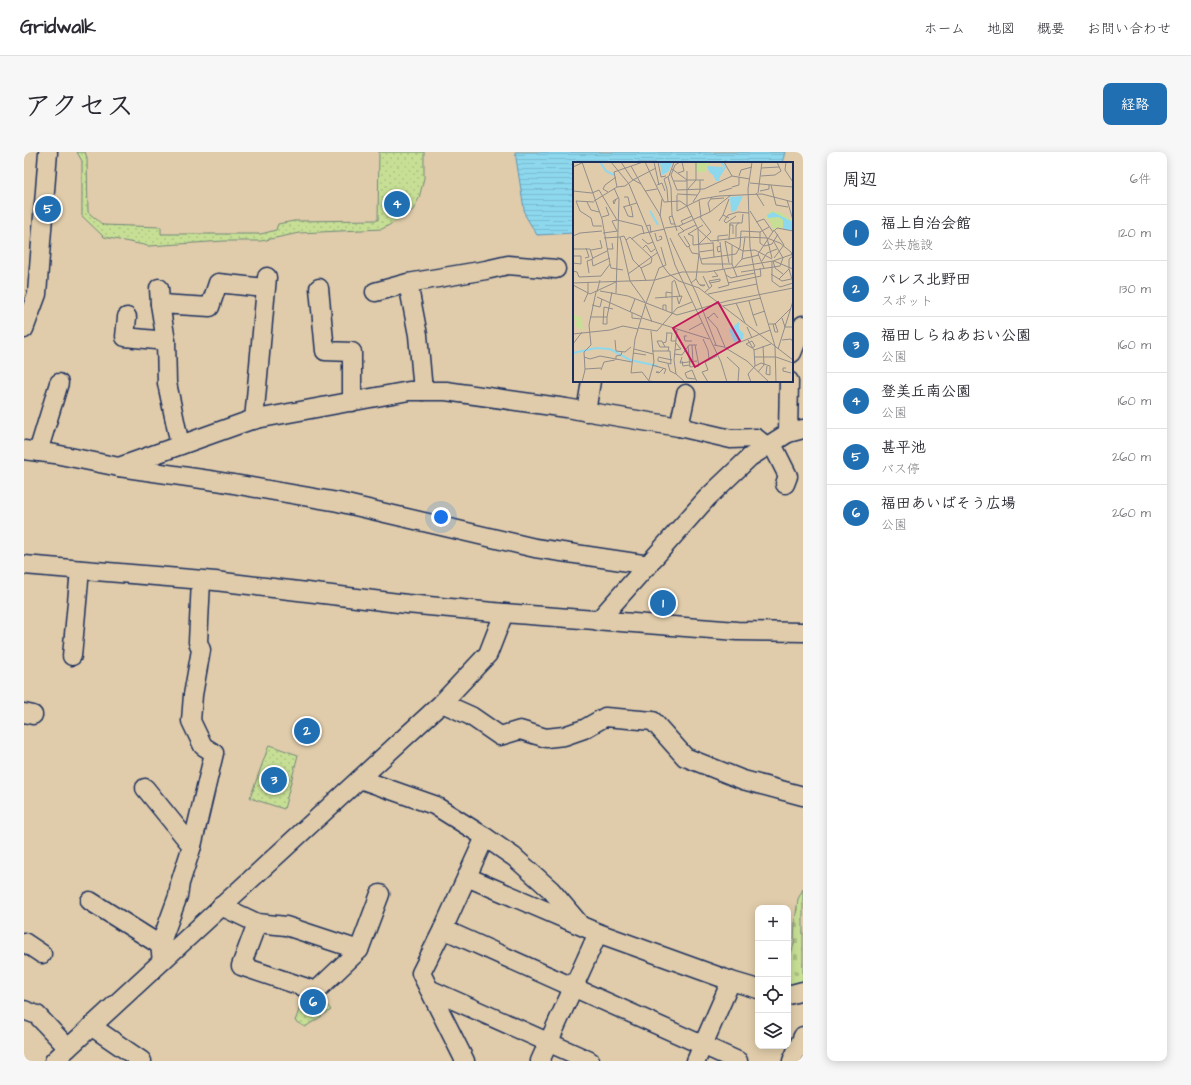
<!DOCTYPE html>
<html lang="ja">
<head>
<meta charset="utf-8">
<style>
  :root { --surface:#fff; --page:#f7f7f7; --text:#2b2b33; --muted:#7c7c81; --line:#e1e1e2; --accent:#1f6fb2 }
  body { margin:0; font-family:"Architects Daughter","Klee One",sans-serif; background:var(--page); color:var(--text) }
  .controls { position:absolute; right:12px; bottom:12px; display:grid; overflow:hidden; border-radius:8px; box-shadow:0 2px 10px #0003 }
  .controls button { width:36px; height:36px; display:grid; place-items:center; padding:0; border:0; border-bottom:1px solid var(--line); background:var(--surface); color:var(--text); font:20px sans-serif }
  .you { position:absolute; left:417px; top:365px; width:14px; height:14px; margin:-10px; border:3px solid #fff; border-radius:50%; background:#1a73e8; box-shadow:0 0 0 6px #1a73e833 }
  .badge { display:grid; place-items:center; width:26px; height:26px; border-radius:50%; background:var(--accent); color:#fff; font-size:13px; font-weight:700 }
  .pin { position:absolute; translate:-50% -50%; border:2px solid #fff; box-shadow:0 1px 4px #0006 }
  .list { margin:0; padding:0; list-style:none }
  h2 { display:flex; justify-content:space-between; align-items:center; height:52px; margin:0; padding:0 16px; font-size:17px }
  h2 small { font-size:13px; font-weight:400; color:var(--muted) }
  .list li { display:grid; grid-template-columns:26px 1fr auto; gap:12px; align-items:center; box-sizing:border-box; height:56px; padding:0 16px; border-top:1px solid var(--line) }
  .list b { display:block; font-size:15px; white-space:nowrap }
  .list p { margin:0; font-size:13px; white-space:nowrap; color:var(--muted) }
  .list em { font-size:13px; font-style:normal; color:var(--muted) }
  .icon { flex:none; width:22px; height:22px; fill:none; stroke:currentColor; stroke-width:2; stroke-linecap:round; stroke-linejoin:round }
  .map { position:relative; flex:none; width:779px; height:909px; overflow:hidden; border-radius:8px }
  header { display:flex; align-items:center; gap:24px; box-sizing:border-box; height:56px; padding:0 20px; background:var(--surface); border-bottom:1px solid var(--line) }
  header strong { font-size:19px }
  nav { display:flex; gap:22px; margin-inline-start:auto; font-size:14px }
  .intro { display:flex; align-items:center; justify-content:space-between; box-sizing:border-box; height:96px; padding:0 24px }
  h1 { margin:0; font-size:28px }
  .button { padding:10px 18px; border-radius:8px; background:var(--accent); color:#fff; font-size:14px; font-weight:700 }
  main { display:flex; gap:24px; padding:0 24px }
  aside { flex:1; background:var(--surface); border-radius:8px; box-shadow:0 2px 10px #0003 }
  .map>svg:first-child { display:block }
</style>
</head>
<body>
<header>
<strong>Gridwalk</strong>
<nav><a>ホーム</a><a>地図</a><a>概要</a><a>お問い合わせ</a></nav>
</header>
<div class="intro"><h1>アクセス</h1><a class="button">経路</a></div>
<main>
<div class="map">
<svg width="779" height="909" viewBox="0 0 779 909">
  <defs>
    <pattern id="cemetery-stones" width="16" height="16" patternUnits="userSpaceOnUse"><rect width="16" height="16" fill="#c7df95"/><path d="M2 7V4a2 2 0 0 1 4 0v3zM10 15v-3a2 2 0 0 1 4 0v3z" fill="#aac083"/></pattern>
    <pattern id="park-dots" width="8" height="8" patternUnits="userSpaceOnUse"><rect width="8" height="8" fill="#c7df95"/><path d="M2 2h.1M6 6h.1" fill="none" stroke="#aac083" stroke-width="1.8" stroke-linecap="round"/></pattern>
    <pattern id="water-rules" width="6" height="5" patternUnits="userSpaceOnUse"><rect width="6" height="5" fill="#8ed8ee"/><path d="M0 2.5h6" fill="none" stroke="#7abace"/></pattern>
  </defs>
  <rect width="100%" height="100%" fill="#e0ccaa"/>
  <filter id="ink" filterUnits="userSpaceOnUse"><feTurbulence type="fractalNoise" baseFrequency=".025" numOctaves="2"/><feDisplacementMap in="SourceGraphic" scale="8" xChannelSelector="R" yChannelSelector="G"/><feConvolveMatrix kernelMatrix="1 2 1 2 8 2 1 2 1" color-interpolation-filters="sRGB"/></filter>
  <g filter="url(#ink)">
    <path fill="url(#cemetery-stones)" stroke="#71877a" d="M779,737V834L764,838V814L770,791L771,769L774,747Z"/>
    <g fill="url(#park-dots)" stroke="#71877a">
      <path d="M53,0H61L63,6L64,60L79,73L137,75V82H237L252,78L254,72L270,69L354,68L355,0H400V26L395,46L389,58L376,67L358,77L275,81L237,89H200L125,94L80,85L58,64V9Z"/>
      <path d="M245,593L274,603L260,657L226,646Z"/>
      <path d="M282,839L294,842L307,858L281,875L271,869Z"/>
    </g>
    <path fill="url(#water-rules)" stroke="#6094b4" d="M491,0H761L758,11H550V81L513,83L501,63Z"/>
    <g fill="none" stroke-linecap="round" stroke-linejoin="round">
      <g stroke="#1b2f5e" stroke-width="21">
        <g id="minor">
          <path d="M384,131L394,183L399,239"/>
          <path d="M135,136L136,152"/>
          <path d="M295,136L301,199L328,200V250"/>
          <path d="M351,140L384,131L462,118L484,113L532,117"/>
          <path d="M103,165L101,185L142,189"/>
          <path d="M0,177L13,142L24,0"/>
          <path d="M768,201L779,173"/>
          <path d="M562,260L567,229"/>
          <path d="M230,268L243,125"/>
          <path d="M655,275L662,242"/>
          <path d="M764,281L765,229"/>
          <path d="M748,292L764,324L761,332"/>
          <path d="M156,293L143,231L142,189L136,152L186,155L194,131L241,136"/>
          <path d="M0,298L31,302L95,315L192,329L314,350L511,396L625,413"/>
          <path d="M14,300L35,231"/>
          <path d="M95,315L227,268L385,239H422L542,256L655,275L707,287L732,286L742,294"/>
          <path d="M0,413L191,429L383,452L480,461L713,479L779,480"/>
          <path d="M574,469L683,346L726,305L764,281L779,277"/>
          <path d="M48,504L56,418"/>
          <path d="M418,551L447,564L476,584L496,578L522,586L540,584L560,577L581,565L629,569L661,605L719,628L779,644"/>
          <path d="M0,561L9,563"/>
          <path d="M336,627L410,653L461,685L490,705L527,738L554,770"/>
          <path d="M121,636L168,694L156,731L154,744L136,793L138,809"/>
          <path d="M168,694L190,601L179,594L167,569L169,543L177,498L174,490L177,429"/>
          <path d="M443,725L574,781L707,829L734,837"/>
          <path d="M66,749L136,793"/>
          <path d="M197,754L233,771L262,774L335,798"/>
          <path d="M233,771L217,814L292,839L335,798L356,742"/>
          <path d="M419,777L714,909"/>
          <path d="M0,790L18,802"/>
          <path d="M405,837L566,909"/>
          <path d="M764,843L779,839"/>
          <path d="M0,858L13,863L44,896"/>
          <path d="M67,874L118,909"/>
          <path d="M30,909L418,551L464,502L480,461"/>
          <path d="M441,909L397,821L419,777L461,685"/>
          <path d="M516,909L574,781"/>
          <path d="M672,909L707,829"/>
          <path d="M768,909L779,884"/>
        </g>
      </g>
      <use href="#minor" stroke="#e0ccaa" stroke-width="18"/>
    </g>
  </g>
  <g transform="translate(549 10)">
    <rect width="220" height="220" fill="#e0ccaa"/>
    <path d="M123,0H137V3H134L133,10H123ZM1,153L9,156L10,168L2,164L4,158L0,157Z" fill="#c7df95"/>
    <path d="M197,49L207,50L216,56L220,59V69L210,65L201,68L195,56L192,57Z" fill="#c7df95"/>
    <path d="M87,0H100L95,10L89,13ZM134,4L150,5L146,19H143L140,13L136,10ZM170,34L163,49L158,50L157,35ZM200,50L220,60V69L210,67V58L206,55L195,56L194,53ZM166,160V167L171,172L170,177L161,180L156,168Z" fill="#8ed8ee"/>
    <path fill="none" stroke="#8ed8ee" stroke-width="2" d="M27,0L33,9L41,13M147,13L152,5L148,0M77,49L85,63M0,191L23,186L37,187L57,198L85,204"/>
    <path fill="none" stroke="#918d8c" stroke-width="1" d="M38,0L56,22L90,104L96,112L106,119L126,126L220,198M48,0L59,17L68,22L87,53L102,103L148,200L154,220M72,0L91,40L107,39L114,44L125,67L138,79L172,75L194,76L207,81L218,90L220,96M81,0L86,23M85,0L88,15L93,14M107,0L102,3L98,13L104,28L131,27L159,14L177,17M151,0L159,14M179,0L175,27L177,85L185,128L202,184L203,220M213,0L212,8L220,20M58,4L68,22M0,5L11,0M188,6L206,5M99,7L114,18H131M105,11L111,9L109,0M166,14L168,8L179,5M188,14L202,13L208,9L204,0M95,15L98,26L99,53L104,69M60,18L83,6M101,19H114M177,21L220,25M84,23L89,21L92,29M198,23L203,43L215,45M44,25L52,24L60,18M159,25L166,23V15M41,26L46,37L43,131M114,28L123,18V0M0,29L19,31L26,28L44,58L69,64L71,72M72,29L84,27M187,29L196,27V23M35,30L30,27L32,23L43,15M146,30L159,26M183,31L191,44M185,31L189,0M104,32L124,33M104,33V49L128,37L146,34L189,32L220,40M51,35H55L57,44M43,37L41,42L40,39L45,36M138,37L151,36M126,38L128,55M214,38L220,58M21,39L44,25L41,10L70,0M14,40L18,48L26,50M21,40L3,39L7,49L18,56L20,64H29M95,40L94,27L91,17L96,14L101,0M120,40L127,29V18M114,44V9M50,45L64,41M51,45L55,54L60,55L58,44M177,49L194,76L199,96M137,50L135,41L139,35M150,53L156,37M87,54L89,37M99,54L96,55L98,62H102M163,54L153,61L151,59L155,53L165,50L176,51M29,55L36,53L33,45M146,59L150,53L156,56M183,60L191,57L200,70M110,62L108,59L119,54M156,63H160V72M73,64L77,63L78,71M106,64L137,50L158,33M92,66L106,64L111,69M125,67L126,92L129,102H159L164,115M202,68L204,66L220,69M44,69L39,59L44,58M110,69L123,63M187,70V81L191,84L199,82L205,72M30,71L45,69M82,71L84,79L89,77L88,74L86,75M115,72L120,74V83L140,81M115,72L130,63M0,74L7,71L29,69M111,74L117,84L114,85L105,72L111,69M47,75L51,74L53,78L57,75L79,96L78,101L68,106M163,75V64L166,60M31,76L47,75L57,119L72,140M97,76L124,133L143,183M58,77L67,72L92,67M69,77L75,82L80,80M53,78L60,98L68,106L73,119M156,78L157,61H169L170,52M152,79L170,89L182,88L199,97M152,79L156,101M140,80L141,95M145,80V74L155,73M147,80L150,107M125,83L138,70L127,55M159,83V102M148,84L144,85L145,90L148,89M116,85L119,91L126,92L123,117L118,121M70,86L73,83L78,90L82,87M0,87H17L20,97L14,99L16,111M34,87H40L39,81M18,88L29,86L27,78M126,90L140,88M0,94H8V102L0,101M220,94L216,97V107L220,121M12,96L16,95L13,86M20,96L34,89M128,97L163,92L167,85L168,69L187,70L196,65M169,97L172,75M19,98L20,104L37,96M189,99L194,91L204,87M199,99V119L207,125L220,121M200,99L202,106L210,112M201,99L220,107M37,102L38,106L50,108M162,105L169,97L186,93M191,106L185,92L201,68L211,83L201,96M0,109L4,110L6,115L28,114L37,102L29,57L9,0M168,110L207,104L210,96L201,80M55,112L84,91M198,112L209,119L218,117M153,113L158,116L182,111M130,114L136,126M139,115L145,114L141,109M123,117L126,122L127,123L130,124L132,123H127M206,117L216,107M102,119L107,135M0,121L82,118L109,110H134L200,99L220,92M155,121L188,114L187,106M0,123L17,132L43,120M145,126L156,123L151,107M27,129L55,134L104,153L154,139L220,126M24,130L27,118M132,130L139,124L137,121L136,119L147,117V119L137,121M135,132L184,122M24,135L69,155M82,136L109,134L106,142L104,135M93,136V130L99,131M176,139L180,153M11,140L15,131V120M163,141L172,161M72,142L79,160M19,143L27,145L29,137M150,144L188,136M90,148V143H93V149M57,150L62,137M59,151V156L68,157M99,152V120L102,118M17,155H34L39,130M34,155V162H30L31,145L40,147M134,155L144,166L152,185M69,156L136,177M135,156L141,151L145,156M209,156L212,165H220M196,162H202L218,146M200,162L202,170H205L202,161M184,164L180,153L192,149M174,165L179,176M66,166L84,169L104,146L119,140M104,168L101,198L103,212L112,220M116,168L129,161M93,171H99L98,179H103M0,172L37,168L50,164L65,167M114,174H111L112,179H119M130,177L135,188L136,197M42,178L43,189L52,190L58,185M175,178L181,188L182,204L175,212L178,220M209,178L218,177L220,180M179,179L182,184L179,186L173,182ZM90,181L93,180L94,171M0,182L9,170M119,183L120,201M141,183L151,185L174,199L196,220M115,184L117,205L126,204L122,183M92,185L89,179H84L87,185H96L95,189M153,186L197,168M61,187L80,192M205,187L220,139M102,188L108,187L103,181M181,188L198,182M79,189H97L98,202L85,199V196M60,191L73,193M101,192L109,193L116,183H124M11,195L17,197L27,194L59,200M85,195L99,198M109,195L107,201L124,199M154,195L166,206L165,220M181,195H203M203,195L220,201M43,198V194L48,193L49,190M109,199L110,204L117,203M95,202L97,209L103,212M79,203L93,207L91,212M182,204L188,201L197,204V213L193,212L194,204M213,206H210V209L218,211M12,207L28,206M28,208L31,200L42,198M86,210H83L86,211L91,206M185,210L191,203L190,184M112,211L119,208L124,220M112,211L114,216L122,217M76,218L81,200L78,169M9,220L12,208L11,190L18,183L16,163L23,130M84,220L76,219L69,210L58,211L62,177L73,141L86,106L93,103L88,85M135,220L129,210L135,208L132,200L144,194"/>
    <path fill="#c2185b" fill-opacity="0.15" stroke="#c2185b" stroke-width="2" d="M145,140L167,179L122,205L100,166Z"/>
    <rect width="220" height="220" fill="none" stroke="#1b2f5e" stroke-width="2"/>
  </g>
</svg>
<div class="controls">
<button>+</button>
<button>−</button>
<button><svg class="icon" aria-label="locate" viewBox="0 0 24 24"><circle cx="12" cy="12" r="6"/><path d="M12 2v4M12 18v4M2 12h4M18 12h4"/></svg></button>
<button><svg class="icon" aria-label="layers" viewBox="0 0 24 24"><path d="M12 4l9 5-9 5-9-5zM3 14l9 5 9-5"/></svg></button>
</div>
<div class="you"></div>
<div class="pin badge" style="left:639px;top:451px">1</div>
<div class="pin badge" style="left:283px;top:579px">2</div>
<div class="pin badge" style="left:250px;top:628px">3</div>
<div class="pin badge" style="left:373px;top:52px">4</div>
<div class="pin badge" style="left:24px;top:57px">5</div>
<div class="pin badge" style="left:289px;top:850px">6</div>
</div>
<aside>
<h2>周辺<small>6件</small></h2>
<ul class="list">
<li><span class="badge">1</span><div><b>福上自治会館</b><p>公共施設</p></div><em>120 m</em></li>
<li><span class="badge">2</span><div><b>パレス北野田</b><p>スポット</p></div><em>130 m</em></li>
<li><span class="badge">3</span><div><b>福田しらねあおい公園</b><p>公園</p></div><em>160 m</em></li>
<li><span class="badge">4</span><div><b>登美丘南公園</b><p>公園</p></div><em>160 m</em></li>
<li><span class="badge">5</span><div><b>甚平池</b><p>バス停</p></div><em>260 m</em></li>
<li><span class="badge">6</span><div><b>福田あいばそう広場</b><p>公園</p></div><em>260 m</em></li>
</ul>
</aside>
</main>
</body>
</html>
